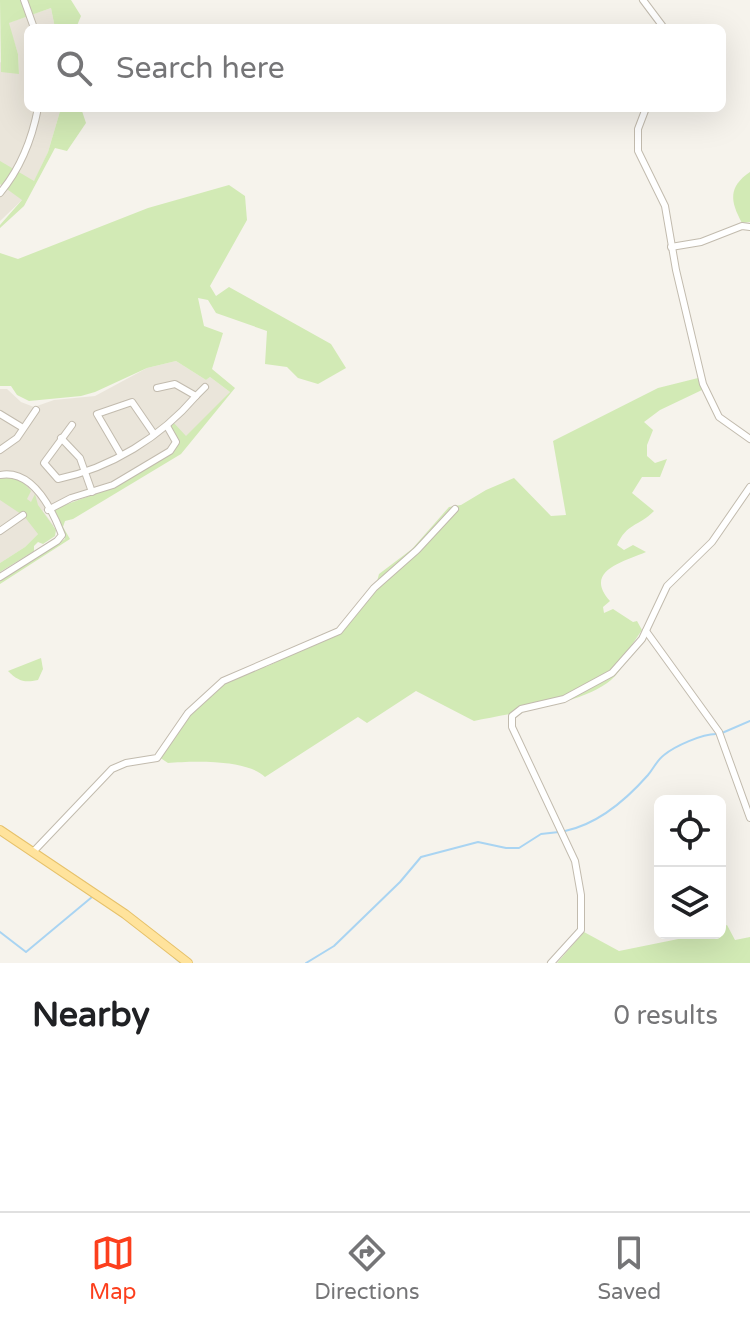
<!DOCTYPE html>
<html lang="en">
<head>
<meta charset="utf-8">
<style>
  :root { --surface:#fff; --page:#f2f2f2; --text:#202124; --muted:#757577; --line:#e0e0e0; --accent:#fc3f1d }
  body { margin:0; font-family:"Varela Round",sans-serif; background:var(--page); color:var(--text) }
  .controls { position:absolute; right:24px; bottom:24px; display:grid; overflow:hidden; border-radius:12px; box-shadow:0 8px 32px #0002 }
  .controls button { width:72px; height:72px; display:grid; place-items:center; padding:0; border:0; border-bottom:2px solid var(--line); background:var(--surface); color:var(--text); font:40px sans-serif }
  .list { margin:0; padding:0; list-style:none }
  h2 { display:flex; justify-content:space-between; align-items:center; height:104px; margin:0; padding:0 32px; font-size:34px }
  h2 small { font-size:26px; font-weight:400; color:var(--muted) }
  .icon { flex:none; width:44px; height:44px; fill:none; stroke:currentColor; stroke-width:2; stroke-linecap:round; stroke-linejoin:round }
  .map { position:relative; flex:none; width:750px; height:963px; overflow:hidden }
  .search { position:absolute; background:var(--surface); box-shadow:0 8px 32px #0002; left:24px; right:24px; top:24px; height:88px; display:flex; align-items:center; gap:20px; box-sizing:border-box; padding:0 28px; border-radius:12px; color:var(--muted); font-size:30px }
  .sheet { height:248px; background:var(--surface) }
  nav { display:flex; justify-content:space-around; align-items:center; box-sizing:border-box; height:112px; border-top:2px solid var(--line); background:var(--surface); font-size:22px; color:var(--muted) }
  nav a { display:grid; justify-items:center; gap:4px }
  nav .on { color:var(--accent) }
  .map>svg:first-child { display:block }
</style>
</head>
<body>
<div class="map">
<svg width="750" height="963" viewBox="0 0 750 963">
  <rect width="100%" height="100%" fill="#f6f3ec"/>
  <g fill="#eae5da">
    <path d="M51,8L55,28H28V108H61L48,152L36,178L22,200L0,221V62L19,74L18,54L8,23Z"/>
    <path d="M176,361L206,380L210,377L230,392L193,433L172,447L111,484L52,504L43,511L54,526L38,534L25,547L0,563V389H7L21,402L34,407L54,400L95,396L147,368Z"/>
  </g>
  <g fill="#d2eab5">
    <path d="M0,0H71L81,16L76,28H55L51,8L9,23L18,54L19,74L1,72Z"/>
    <path d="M61,108H81L86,123L67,151L55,148L24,206L0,228V225L22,200L0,184V161L34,181L48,152Z"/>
    <path d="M750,172V222L742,223C730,201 728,187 750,172Z"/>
    <path d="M229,185L245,196L247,220L210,286L216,296L229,287L331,344L346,368L318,384L298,378L287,367L265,364L267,331L216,313L208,300L198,298L204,326L223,333L212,369L235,388L181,454L73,519L65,521L63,527L70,539L0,584V579L65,539L54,509L111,488L175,448L171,424L173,422L186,436L230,392L210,377L206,380L176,361L147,368L95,392L81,396L29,401L17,395L11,386H0V253L18,259L148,208Z"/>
    <path d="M698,378L702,390L660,410L644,422L653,430L647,445V456L655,463L667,459L660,477H642L632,493L654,511C638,527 627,523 617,545L624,550L633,545L646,552C623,562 583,571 610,601L603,607L604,613L613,609L633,622L637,621L642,630L627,652L629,655C624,664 618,674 611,680C583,704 511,713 474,721L416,691L367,723L358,717L265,777C247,759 192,761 168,763L159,757L188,716L225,683L243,673L268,666L343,630L375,589L379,574L412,549L449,507L461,505L486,490L514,478L551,516L566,515L553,441L658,388Z"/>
    <path d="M7,476L21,480L31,491L27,499L31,502L35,494L38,505L56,530L55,536L43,544L38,542L34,546V551L0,572V563L25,547L38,534L24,516L0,500V477Z"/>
    <path d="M41,658L43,669L38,680C24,683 18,681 8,671Z"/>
    <path d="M727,925L735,940L750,937V963H557L584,932L619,951L708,933H720V928Z"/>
  </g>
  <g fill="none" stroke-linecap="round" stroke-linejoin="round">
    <g stroke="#a9d4f2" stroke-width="2">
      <path d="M722,733L750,721"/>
      <path d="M565,831C598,824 626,800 648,775C654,768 657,760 664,755C675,746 702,734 716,734"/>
      <path d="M0,932L26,952L92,897"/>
      <path d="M174,957L181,963"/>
      <path d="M306,963L334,946L400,882L421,857L478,842L506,848H519L541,834L559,832"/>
    </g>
    <g stroke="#c2bbae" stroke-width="8">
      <g id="minor">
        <path d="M24,0L34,28"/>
        <path d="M643,0L664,28"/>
        <path d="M646,108L638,129V151L665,206L676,270L703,384L719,417L750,439"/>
        <path d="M0,193C21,168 32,139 38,108"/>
        <path d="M671,247L701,242L742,226L750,227"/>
        <path d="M196,396L205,387"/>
        <path d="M0,414L23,428"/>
        <path d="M72,425L44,463L58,479C111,468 161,437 196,396L175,384L157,388"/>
        <path d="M61,438L80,458L92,492"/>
        <path d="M0,450L17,438L36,410"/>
        <path d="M121,455L97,414L132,402L154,434"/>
        <path d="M0,475C32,469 52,509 62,535L57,541L0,577"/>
        <path d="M48,510L71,498L113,485L170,451L176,442L167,426"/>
        <path d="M0,531L23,515"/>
        <path d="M646,631L719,732L750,818"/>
        <path d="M33,852L112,769L126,763L157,758L188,713L223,681L339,631L374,588L417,550L455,509"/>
        <path d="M551,963L581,930V895L575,861L512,727V716L521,709L564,699L612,673L642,639L667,586L712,542L750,487"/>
      </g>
    </g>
    <g stroke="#e6c16a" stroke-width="10">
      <path id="major" d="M0,830L125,914L188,963"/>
    </g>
    <use href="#minor" stroke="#fff" stroke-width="6"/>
    <use href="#major" stroke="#ffe39c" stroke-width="8"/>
  </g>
</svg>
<div class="controls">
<button><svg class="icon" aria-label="locate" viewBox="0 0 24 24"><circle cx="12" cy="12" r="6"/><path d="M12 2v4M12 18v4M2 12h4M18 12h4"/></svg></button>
<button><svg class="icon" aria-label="layers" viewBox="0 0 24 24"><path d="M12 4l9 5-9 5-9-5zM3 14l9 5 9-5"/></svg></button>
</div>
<div class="search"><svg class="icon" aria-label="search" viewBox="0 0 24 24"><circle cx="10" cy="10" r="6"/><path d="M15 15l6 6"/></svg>Search here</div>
</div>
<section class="sheet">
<h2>Nearby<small>0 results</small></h2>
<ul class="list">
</ul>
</section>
<nav>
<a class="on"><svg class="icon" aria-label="map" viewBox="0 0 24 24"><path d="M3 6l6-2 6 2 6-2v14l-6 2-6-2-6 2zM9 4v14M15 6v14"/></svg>Map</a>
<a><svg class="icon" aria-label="directions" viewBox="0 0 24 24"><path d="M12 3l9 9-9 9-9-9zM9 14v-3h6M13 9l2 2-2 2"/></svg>Directions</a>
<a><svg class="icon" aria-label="saved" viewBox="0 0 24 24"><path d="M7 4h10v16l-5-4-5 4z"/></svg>Saved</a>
</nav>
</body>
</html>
